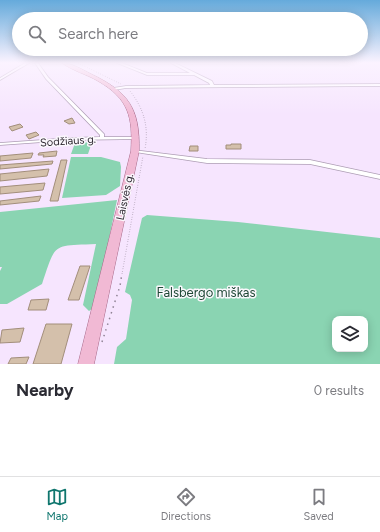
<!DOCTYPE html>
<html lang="en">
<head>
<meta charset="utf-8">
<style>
  :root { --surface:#fff; --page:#f2f2f3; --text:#2b2b33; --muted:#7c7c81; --line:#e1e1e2; --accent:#0f766e }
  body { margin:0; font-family:Figtree,sans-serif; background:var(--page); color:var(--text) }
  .controls { position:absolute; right:12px; bottom:12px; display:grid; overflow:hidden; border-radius:8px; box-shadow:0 2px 10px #0003 }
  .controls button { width:36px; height:36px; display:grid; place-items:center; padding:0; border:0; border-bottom:1px solid var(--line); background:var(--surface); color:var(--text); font:20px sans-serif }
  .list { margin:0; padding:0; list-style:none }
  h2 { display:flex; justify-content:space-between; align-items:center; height:52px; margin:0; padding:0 16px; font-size:17px }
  h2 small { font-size:13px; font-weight:400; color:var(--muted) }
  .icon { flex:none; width:22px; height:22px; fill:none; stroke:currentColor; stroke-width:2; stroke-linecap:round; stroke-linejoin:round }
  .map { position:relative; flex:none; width:380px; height:364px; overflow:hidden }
  .search { position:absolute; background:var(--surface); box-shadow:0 2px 10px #0003; left:12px; right:12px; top:12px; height:44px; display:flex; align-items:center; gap:10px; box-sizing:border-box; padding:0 14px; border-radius:22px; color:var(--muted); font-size:15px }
  .sheet { height:112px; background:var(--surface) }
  nav { display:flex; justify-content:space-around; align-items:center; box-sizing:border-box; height:56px; border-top:1px solid var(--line); background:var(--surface); font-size:11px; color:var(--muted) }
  nav a { display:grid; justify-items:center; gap:2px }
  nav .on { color:var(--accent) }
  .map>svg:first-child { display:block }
</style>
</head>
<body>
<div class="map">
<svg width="380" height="364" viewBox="0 0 380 364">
  <rect width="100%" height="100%" fill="#f6e5fe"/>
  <g fill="#8ad4b2" fill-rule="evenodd">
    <path d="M92,142L88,154H71L75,143Z"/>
    <path d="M71,157H101L120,162L121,167L120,186L106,195L62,198Z"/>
    <path d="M117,200L95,307L89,311L83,305L96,244C52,246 56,242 42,284L7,304H0V271L2,267H0V212Z"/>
    <path d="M147,215L238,222L380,238V364H114L117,347L126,339L132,300L130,295L125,292L142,218ZM335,319H365V349H335Z"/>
  </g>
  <g fill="#d4c0ab" stroke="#a28e7b">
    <path d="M72,118L75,123L69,124L64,121Z"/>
    <path d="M20,124L23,127L12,131L9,127Z"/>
    <path d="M36,132L39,135L29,139L26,135Z"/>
    <path d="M231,144H241V149H226V145H231Z"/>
    <path d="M190,146H198V151H189Z"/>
    <path d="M57,151L56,156L43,157L44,155H38L39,153Z"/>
    <path d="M33,153L31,158L0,161V156Z"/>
    <path d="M61,160H67L58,201H50Z"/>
    <path d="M53,161L52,164L0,169V165Z"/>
    <path d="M49,169L47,176L0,181V174Z"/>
    <path d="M45,183L43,190L0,194V187Z"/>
    <path d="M41,196L39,201L0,205V201Z"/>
    <path d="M80,266H90L79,300H68Z"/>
    <path d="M49,299L46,310H28L31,300Z"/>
    <path d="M46,324H72L61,364H33Z"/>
    <path d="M24,328L20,342L0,343L2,330Z"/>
    <path d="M29,357L26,364H8L11,358Z"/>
  </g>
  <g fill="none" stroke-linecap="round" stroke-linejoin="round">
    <g stroke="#ae9eb5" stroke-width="1.5">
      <g id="minor">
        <path d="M25,63H29L0,80V78Z"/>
        <path d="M35,63H38L48,77L104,134V137H136L138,138V139L71,140L0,145V143L71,138L100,137V135L46,79Z"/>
        <path d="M117,63H122L147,73H190L171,63H175L212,81L214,85L380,84V86L126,88L114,90H113V88L126,86L210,85L209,83L194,75H147Z"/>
        <path d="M133,150L207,159L310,160L380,175V179L310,164L207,163L135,152L133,151Z"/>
      </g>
    </g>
    <g stroke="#a76888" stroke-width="1">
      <path id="primary" d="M62,63C72,63 81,69 91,74C129,92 140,109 139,151L94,364H78L131,151C133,117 129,99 98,81C86,74 73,71 62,63Z"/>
    </g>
    <g stroke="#908495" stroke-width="1" stroke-dasharray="0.5 2" stroke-linecap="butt">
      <path d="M78,63L121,84"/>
      <path d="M130,91C144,109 149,127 145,149"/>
      <path d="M122,274L143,156"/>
    </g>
    <path stroke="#908495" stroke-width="1.5" stroke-dasharray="1.5 4.5" stroke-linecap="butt" d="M102,342L120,286L122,273"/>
    <use href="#minor" fill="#fff" fill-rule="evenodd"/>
    <use href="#primary" fill="#f1b9d4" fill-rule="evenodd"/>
  </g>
  <linearGradient id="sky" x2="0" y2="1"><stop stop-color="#65aadb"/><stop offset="0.55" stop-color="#fbf3ff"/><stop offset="1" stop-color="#fbf3ff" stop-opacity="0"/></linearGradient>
  <rect width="380" height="114" fill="url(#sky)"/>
  <g text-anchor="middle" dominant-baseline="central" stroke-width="3" stroke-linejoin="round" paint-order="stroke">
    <g font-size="11" fill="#2d2730" stroke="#fbf8fd">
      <text transform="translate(68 141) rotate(-4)">Sodžiaus g.</text>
      <text transform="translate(125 197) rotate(-78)">Laisvės g.</text>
    </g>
    <g font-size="13" fill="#1f4836" stroke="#fbf8fd">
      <text x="206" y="292">Falsbergo miškas</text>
    </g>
  </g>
</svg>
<div class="controls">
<button><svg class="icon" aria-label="layers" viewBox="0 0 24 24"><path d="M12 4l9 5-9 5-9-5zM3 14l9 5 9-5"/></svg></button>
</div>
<div class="search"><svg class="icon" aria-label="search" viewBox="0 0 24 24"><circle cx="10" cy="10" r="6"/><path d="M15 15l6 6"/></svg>Search here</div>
</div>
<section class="sheet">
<h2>Nearby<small>0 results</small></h2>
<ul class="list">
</ul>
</section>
<nav>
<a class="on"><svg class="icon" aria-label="map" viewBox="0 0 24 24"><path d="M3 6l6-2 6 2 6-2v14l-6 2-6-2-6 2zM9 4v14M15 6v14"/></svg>Map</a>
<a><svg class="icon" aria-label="directions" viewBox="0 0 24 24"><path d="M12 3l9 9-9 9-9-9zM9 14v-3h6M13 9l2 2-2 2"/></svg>Directions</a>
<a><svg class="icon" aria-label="saved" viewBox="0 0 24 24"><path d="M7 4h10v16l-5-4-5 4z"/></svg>Saved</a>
</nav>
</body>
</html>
